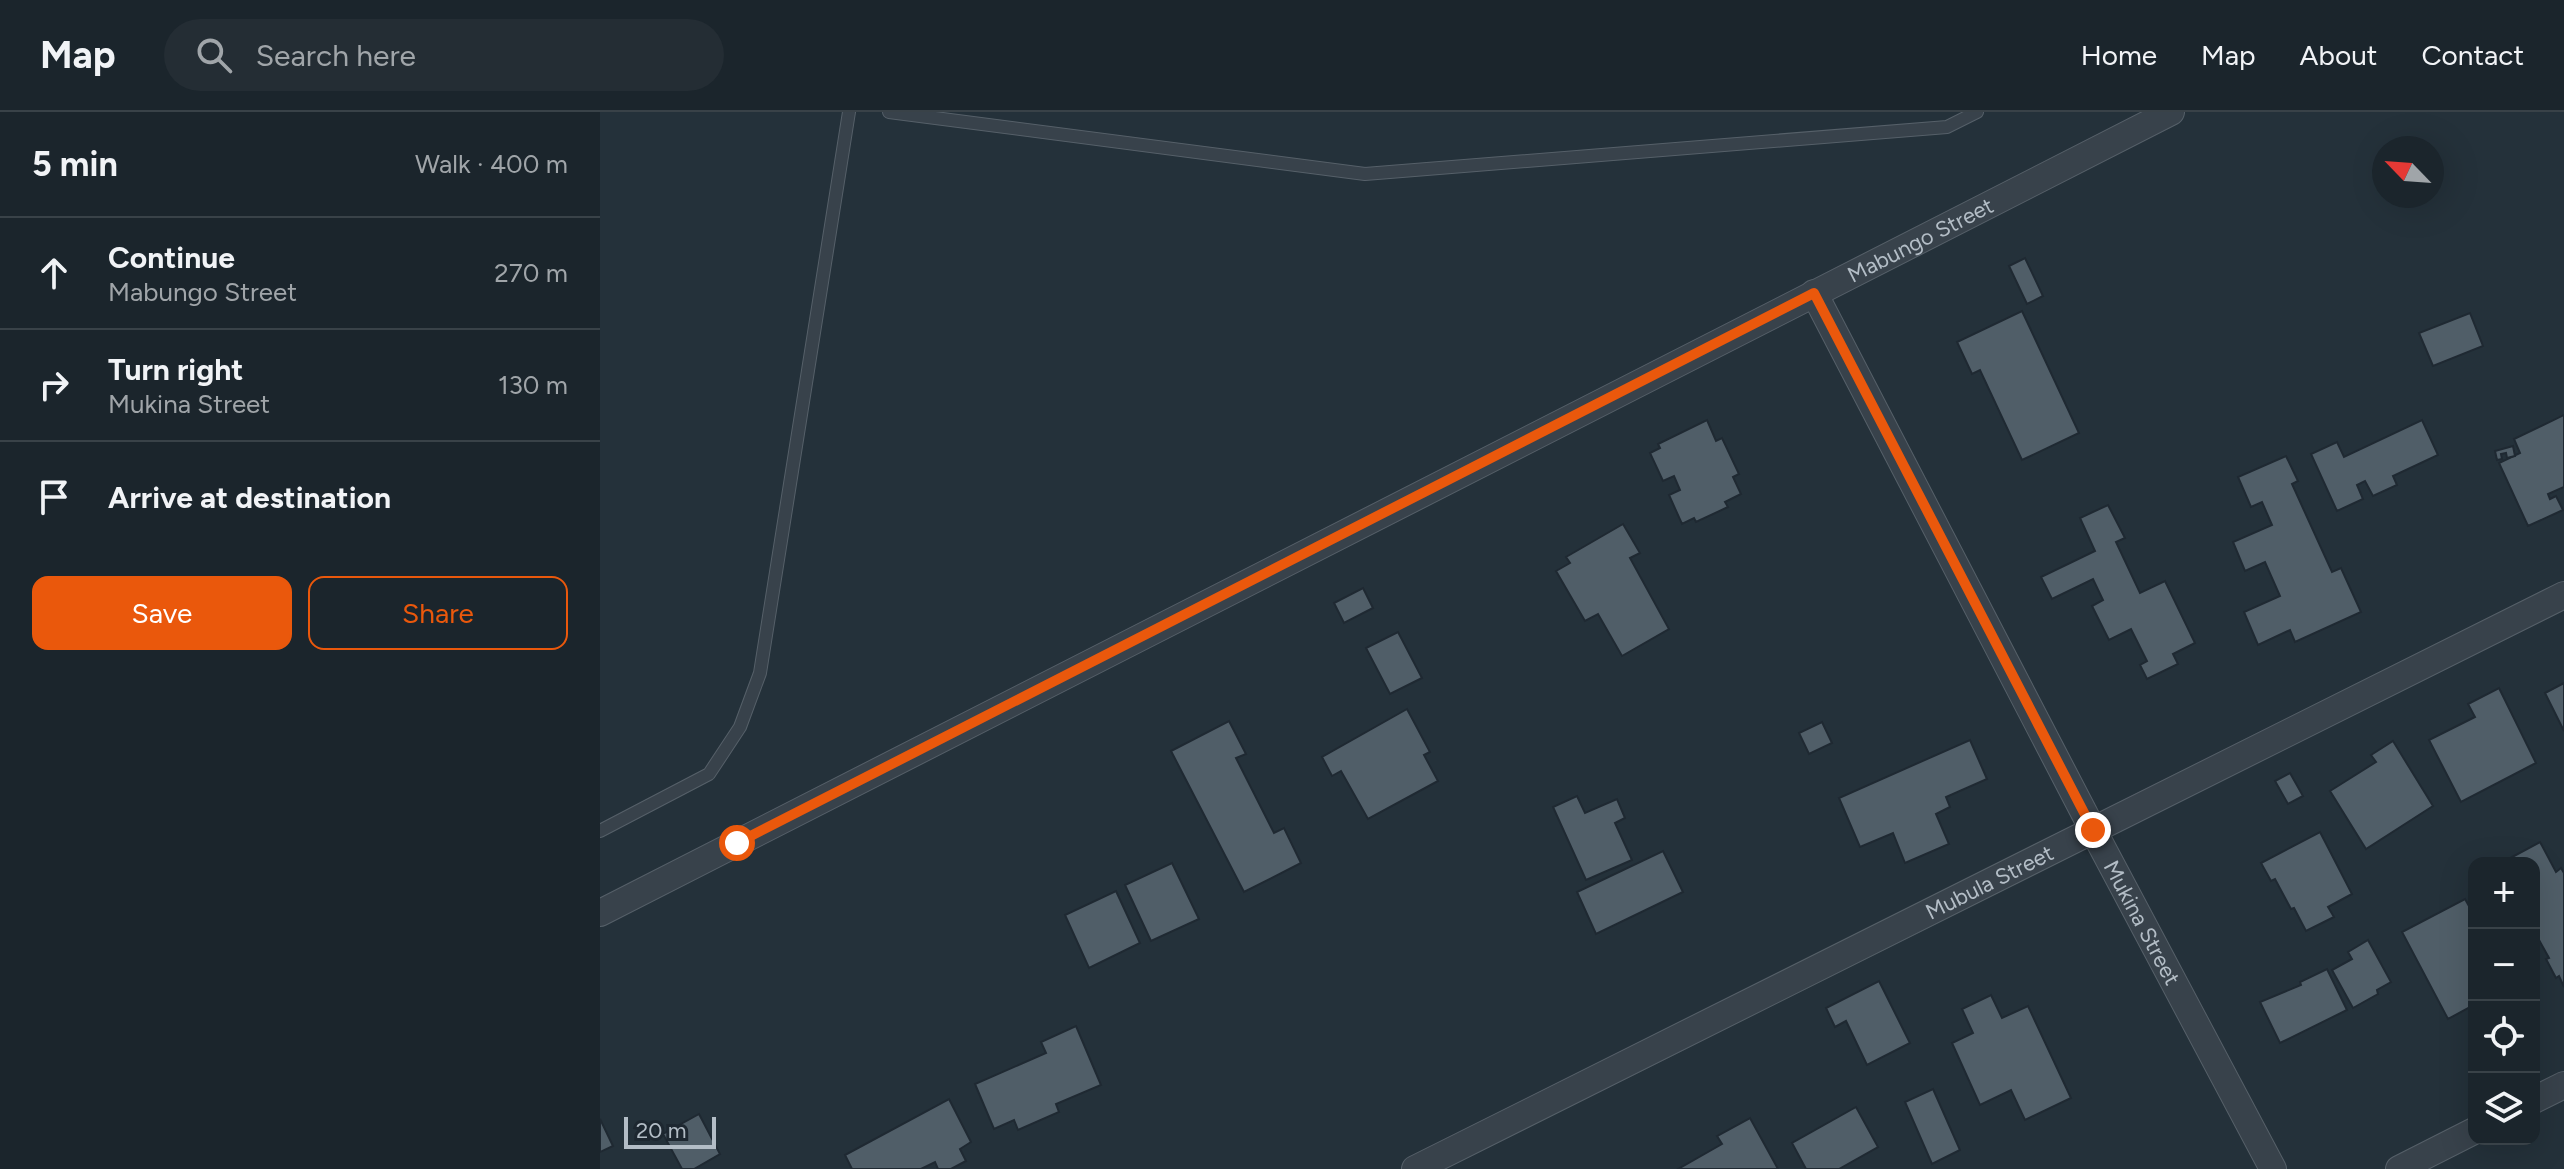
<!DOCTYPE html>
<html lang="en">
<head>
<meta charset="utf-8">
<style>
  :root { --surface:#1b252c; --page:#242d34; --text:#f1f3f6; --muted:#a0a5a9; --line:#394248; --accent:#ea580c }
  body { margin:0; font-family:Figtree,sans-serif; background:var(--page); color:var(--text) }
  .controls { position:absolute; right:24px; bottom:24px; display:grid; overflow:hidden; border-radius:16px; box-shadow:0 8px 32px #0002 }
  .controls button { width:72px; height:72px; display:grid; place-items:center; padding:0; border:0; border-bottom:2px solid var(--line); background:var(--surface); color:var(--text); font:40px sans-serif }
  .compass { position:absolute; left:1772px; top:24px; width:72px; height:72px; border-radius:50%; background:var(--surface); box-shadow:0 8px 32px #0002; rotate:295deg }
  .scale { position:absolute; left:24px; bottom:20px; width:92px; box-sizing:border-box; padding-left:8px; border:4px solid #b3bdc6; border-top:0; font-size:22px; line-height:28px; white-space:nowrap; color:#b3bdc6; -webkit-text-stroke:6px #1d2730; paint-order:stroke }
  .stop { position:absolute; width:24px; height:24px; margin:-18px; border:6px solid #ea580c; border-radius:50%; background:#fff }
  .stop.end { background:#ea580c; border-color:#fff; box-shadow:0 2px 8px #0008 }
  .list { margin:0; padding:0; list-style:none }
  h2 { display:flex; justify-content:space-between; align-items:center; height:104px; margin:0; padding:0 32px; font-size:34px }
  h2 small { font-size:26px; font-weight:400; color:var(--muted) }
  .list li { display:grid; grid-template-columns:52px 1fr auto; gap:24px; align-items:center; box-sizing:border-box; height:112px; padding:0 32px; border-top:2px solid var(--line) }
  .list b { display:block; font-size:30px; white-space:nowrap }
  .list p { margin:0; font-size:26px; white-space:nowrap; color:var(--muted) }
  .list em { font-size:26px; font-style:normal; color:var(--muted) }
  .actions { display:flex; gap:16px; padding:24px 32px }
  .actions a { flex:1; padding:18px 0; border:2px solid var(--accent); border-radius:16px; text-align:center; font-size:28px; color:var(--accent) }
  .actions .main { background:var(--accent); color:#fff }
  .icon { flex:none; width:44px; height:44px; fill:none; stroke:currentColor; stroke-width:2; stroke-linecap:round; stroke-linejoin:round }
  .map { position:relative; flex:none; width:1964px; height:1057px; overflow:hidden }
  header { display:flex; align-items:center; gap:48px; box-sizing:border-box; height:112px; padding:0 40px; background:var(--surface); border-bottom:2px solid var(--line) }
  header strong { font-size:38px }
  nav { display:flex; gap:44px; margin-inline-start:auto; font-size:28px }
  .search { width:560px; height:72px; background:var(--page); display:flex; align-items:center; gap:20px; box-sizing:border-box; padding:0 28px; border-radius:44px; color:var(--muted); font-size:30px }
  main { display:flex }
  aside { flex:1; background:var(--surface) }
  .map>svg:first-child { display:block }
</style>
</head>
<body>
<header>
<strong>Map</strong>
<div class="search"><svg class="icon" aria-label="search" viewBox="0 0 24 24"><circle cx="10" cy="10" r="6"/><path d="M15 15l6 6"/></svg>Search here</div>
<nav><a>Home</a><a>Map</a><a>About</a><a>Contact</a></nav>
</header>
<main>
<aside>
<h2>5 min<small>Walk · 400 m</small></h2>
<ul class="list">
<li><svg class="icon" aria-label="ahead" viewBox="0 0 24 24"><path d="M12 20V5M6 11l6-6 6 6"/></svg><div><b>Continue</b><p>Mabungo Street</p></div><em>270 m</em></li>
<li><svg class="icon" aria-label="right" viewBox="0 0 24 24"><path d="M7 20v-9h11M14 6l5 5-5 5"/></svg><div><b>Turn right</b><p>Mukina Street</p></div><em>130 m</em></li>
<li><svg class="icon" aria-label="arrive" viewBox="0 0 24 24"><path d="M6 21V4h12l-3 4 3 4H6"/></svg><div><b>Arrive at destination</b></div></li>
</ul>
<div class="actions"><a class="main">Save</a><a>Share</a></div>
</aside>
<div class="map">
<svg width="1964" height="1057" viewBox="0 0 1964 1057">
  <rect width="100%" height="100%" fill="#24313a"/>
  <g fill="#505e68" stroke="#1f2932" stroke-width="2">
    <path d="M1425,146L1443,184L1427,192L1409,154Z"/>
    <path d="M1422,199L1479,321L1422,348L1380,258L1372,262L1357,230Z"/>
    <path d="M1870,201L1883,234L1833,254L1819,221Z"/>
    <path d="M1964,303V375L1948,382L1950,387L1956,384L1963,398L1928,414L1899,351L1920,341L1914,327Z"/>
    <path d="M1107,308L1116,329L1122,326L1139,362L1133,365L1141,382L1125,390L1128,395L1096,410L1094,406L1082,412L1069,383L1080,378L1074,364L1063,369L1050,341L1060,336L1058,332Z"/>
    <path d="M1822,308L1838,343L1793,364L1797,373L1773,384L1765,369L1757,373L1763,387L1737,399L1711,342L1737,330L1744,345Z"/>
    <path d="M1913,334L1915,344L1907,346L1906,341L1901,342L1902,347L1897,348L1895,339Z"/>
    <path d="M1686,344L1698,369L1692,372L1732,460L1741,456L1761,500L1695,530L1690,518L1658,533L1644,500L1680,484L1665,450L1645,459L1633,430L1672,413L1662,390L1651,395L1638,365Z"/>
    <path d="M1508,393L1525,426L1516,430L1540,481L1565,469L1595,531L1573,542L1578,552L1547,567L1540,553L1547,549L1531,517L1509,528L1492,494L1503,488L1493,467L1452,487L1441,465L1495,439L1480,406Z"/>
    <path d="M1023,412L1040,441L1030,446L1069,517L1022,544L998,502L985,509L956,459L970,451L966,445Z"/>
    <path d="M763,476L773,496L744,511L734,491Z"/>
    <path d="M798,520L822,566L790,582L766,536Z"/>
    <path d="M1964,571V619L1945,581Z"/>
    <path d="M1899,576L1936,651L1861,690L1829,628L1875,605L1868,592Z"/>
    <path d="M807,597L830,640L824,643L838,669L768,707L741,659L732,664L722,645Z"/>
    <path d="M629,609L646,642L636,646L674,721L684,716L701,751L644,780L571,639Z"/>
    <path d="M1222,610L1232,631L1209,642L1199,621Z"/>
    <path d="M1370,628L1387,667L1346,685L1350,695L1336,702L1349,732L1305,751L1293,721L1260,735L1239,686Z"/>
    <path d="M1793,629L1833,694L1766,737L1730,679L1776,650L1771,643Z"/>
    <path d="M1690,661L1703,684L1688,692L1675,669Z"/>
    <path d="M977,684L985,701L1017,687L1025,706L1015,711L1032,748L986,768L953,695Z"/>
    <path d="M1720,720L1752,782L1728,795L1734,805L1706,819L1694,796L1691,797L1675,767L1671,769L1661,751Z"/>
    <path d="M1940,730L1956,760L1961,756L1964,761V875L1959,864L1956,866L1946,847L1949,846L1934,819V751H1901Z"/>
    <path d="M1063,739L1083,780L996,822L977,780Z"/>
    <path d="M572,751L599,807L551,829L525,773Z"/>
    <path d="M516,779L540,831L489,856L465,803Z"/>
    <path d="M1865,787L1874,803V893L1848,907L1802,820Z"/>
    <path d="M1768,828L1791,870L1777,878L1778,882L1753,896L1732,858L1752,847L1748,840Z"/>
    <path d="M1727,857L1747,898L1680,931L1660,890L1701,873L1700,870Z"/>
    <path d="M1279,869L1310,931L1267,953L1246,909L1235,915L1226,896Z"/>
    <path d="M1391,883L1402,906L1428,894L1471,986L1425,1008L1411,978L1380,993L1352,931L1373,921L1362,897Z"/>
    <path d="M476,914L501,973L456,992L459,1000L418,1018L414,1008L394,1017L375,972L446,941L441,930Z"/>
    <path d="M1333,977L1360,1038L1332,1052L1305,990Z"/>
    <path d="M349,987L371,1030L360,1037L366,1049L351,1057H338L335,1050L321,1057H252L245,1043Z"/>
    <path d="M1256,995L1278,1035L1239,1057H1206L1192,1031Z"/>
    <path d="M99,1002L120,1042L94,1057H82L63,1022Z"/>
    <path d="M1150,1006L1178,1057H1078L1122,1032L1117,1024Z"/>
    <path d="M0,1007L13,1034L0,1040Z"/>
  </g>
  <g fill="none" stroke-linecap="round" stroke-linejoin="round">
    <g stroke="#566069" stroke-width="14">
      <g id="service">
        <path d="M289,0L765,62L1347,15L1377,0"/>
        <path d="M0,719L109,662L140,615L160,561L249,0"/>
      </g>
    </g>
    <g stroke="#566069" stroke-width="28">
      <g id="minor">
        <path id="s1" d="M1214,181L1493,718L1673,1057"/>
        <path id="s2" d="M0,801L1571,0"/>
        <path d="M1934,988L1964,973"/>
        <path id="s3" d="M815,1057L1964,483"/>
        <path d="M1799,1057L1874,1019"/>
      </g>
    </g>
    <use href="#service" stroke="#38424b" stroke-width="12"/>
    <use href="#minor" stroke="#38424b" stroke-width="26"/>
  </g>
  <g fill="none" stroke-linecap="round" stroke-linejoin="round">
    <path stroke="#ea580c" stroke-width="10" d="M137,731L1214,181L1493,718"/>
  </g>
  <g text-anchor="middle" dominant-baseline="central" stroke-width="6" stroke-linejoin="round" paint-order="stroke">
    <g font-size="22" fill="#b3bdc6" stroke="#1d2730">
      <text stroke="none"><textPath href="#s2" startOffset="1482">Mabungo Street</textPath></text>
      <text stroke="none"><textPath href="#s3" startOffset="642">Mubula Street</textPath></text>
      <text stroke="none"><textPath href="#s1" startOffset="710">Mukina Street</textPath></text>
    </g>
  </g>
</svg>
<div class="controls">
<button>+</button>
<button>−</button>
<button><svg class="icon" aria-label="locate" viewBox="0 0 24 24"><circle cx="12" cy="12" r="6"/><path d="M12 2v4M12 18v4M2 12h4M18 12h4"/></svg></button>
<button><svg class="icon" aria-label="layers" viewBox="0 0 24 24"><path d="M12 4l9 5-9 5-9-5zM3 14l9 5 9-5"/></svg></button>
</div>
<svg class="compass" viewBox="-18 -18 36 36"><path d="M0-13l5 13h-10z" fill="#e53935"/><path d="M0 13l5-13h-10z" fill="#a0a5a9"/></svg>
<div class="scale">20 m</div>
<div class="stop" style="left:137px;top:731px"></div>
<div class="stop end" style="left:1493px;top:718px"></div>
</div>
</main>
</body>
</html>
